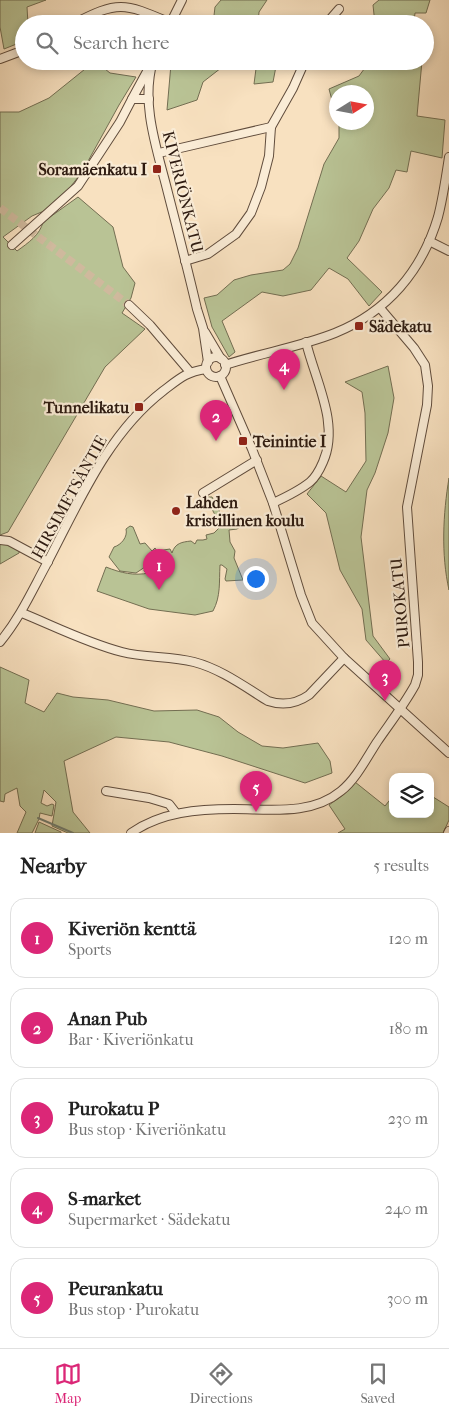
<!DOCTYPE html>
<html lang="en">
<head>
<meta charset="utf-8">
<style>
  :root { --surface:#fff; --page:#f2f2f2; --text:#222; --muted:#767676; --line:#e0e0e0; --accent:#db2777 }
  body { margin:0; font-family:"IM FELL French Canon",serif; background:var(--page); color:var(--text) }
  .controls { position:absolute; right:15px; bottom:15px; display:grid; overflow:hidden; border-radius:10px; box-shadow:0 2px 8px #0003 }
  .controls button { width:45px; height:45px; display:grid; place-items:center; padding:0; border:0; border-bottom:1px solid var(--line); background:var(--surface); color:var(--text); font:25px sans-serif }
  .compass { position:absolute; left:329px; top:85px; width:45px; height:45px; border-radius:50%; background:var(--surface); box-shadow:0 2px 8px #0003; rotate:79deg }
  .you { position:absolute; left:255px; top:578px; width:18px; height:18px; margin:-12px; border:4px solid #fff; border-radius:50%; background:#1a73e8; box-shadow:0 0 0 8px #1a73e833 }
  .badge { display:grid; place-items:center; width:32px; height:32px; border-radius:50%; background:var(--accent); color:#fff; font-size:16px; font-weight:700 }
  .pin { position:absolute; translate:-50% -41px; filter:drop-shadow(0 1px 2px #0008) }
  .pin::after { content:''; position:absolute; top:26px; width:18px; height:15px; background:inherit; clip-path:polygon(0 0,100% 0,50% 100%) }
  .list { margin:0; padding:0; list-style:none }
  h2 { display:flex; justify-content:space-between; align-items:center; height:65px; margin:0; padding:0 20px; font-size:21px }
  h2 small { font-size:16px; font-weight:400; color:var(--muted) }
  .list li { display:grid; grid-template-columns:32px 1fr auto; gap:15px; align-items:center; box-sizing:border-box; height:80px; margin:0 10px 10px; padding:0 10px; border:1px solid var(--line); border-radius:15px }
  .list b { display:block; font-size:19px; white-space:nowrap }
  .list p { margin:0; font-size:16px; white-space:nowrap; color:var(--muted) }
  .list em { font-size:16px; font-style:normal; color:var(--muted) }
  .icon { flex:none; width:28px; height:28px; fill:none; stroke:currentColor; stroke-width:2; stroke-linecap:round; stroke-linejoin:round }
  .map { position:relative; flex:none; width:449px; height:833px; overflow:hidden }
  .search { position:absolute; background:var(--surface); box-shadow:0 2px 8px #0003; left:15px; right:15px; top:15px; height:55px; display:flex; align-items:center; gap:12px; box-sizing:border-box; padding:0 18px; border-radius:28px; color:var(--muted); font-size:19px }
  .sheet { height:515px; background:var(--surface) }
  nav { display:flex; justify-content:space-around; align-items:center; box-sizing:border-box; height:70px; border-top:1px solid var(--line); background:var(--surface); font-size:14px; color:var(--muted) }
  nav a { display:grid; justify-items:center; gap:2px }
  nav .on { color:var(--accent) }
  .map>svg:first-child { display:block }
</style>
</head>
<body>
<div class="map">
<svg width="449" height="833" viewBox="0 0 449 833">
  <rect width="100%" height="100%" fill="#f8e1c0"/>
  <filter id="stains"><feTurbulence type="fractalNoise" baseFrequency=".004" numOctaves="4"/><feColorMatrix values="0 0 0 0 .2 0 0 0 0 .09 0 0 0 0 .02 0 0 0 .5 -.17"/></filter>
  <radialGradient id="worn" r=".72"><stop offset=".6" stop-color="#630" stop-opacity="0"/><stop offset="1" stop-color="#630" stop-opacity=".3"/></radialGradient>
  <g fill="#b9c395" stroke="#736e52">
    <path d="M0,0H46L27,7L28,24H24V41L4,49L0,27Z"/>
    <path d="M221,0H267L259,12L258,24H213L215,7Z"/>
    <path d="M379,0H430L426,13H415L414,22L419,24H375L373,5Z"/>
    <path d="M95,61L110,73L136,77L119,105L82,172L68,190L44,211L32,216L3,237L17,251C28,243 40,235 43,222L78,197L113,227L123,267L135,283L131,298L122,313L145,329L105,367L8,532L0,535V112H19L49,98Z"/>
    <path d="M173,61H230L203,82L197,100L167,110L171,64Z"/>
    <path d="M257,61H277L273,82L254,84Z"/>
    <path d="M370,61H422L417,116L445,120L442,158L411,151L407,172L396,170L389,188L373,209L359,241L347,258L382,292L369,306L348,279L329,268L311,290L283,296L262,292L222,321L235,352L229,357L212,327L204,298L217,295L234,280L251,275L283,270L290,264L298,248L324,164L339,138V123L366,122V92H336V115L329,89L359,76Z"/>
    <path d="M388,366L394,398L388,433L375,473L367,490L361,537L373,636L390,659L386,663L366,640L362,609L340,570L326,513L307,494L321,476L346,492L366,461L365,413L362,392L345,382Z"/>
    <path d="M449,478V590C441,554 443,514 449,478Z"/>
    <path d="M209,497H212C218,507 221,516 226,525L243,518V525L237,529L229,530L230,542L235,551L234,558L243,580L226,581L225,579L227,569L222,565H220C219,582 221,596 213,611L195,615L149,609L97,591L106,567C121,573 134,576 149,573L144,571L145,567L136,573L120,571L109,557L114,547C121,545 128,537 126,529L130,526L133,527L140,544L145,543L152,551L155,548L157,551L170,549L172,553C175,543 182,542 191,541L195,544L197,540H203L207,539L206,535L214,533L221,526L206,498Z"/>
    <path d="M0,541H3L20,550L19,553L0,564Z"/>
    <path d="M0,667L29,680L25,703L44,712L57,693L73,697L108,700L154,711L197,710L219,717L238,732L262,746L283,748L318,743L330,761L332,773L305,783L222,756L169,742L116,737L64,761L73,812L90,833H68L52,826L56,802L44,790L41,803L47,806L52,804L54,805L52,816L40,813L39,819L32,833H17L26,812L20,806L17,788L5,794L4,802L0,801Z"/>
    <path d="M355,782L385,806L393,796V814H430V795L449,807V820L443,833H338L345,829L329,805L343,795Z"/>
    <path d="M39,822L61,832V833H35Z"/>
  </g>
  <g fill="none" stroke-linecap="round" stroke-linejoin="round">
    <path stroke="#717c6e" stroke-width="2" d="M38,818L73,833"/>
    <path stroke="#cfb99d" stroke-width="8" stroke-dasharray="8 4" stroke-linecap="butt" d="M0,208L129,305"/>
    <g stroke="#604c3c" stroke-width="10">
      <g id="minor">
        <path d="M73,24C119,0 124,3 171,23"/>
        <path d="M170,24L182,0"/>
        <path d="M326,24L339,9"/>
        <path d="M0,59L24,50"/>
        <path d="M153,61C140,104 158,152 168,193C178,232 188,270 197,309L203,328L208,362"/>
        <path d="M132,99L150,66"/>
        <path d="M159,153L271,127"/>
        <path d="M429,241L449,251"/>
        <path d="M12,245L78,186L120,122L132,99H149"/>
        <path d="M185,261L208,254L236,234L251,213L261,187L269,156L271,127L293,88L305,61"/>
        <path d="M129,305L150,325L190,372"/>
        <path d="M205,332L221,359"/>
        <circle cx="216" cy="367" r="10"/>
        <path d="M225,365C261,353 300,347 335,333C387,312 422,271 438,217C443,198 446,177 449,157"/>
        <path d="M220,376L252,449L273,503L301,595L312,623L344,658L449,753"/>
        <path d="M203,493L257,460"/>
        <path d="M273,503C286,497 299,491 310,482C316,477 320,469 323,462C340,424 315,380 306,342"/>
        <path d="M0,540L9,541L48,562"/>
        <path d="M22,613C54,626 87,643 122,652C145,658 170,656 194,662C221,669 245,687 268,701C283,706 296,704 309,695L344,658"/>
        <path d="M0,642C19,619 31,593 45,567C78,505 106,435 163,391C180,378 186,372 206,369"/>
        <path d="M106,791L149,798L169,804L176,813"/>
        <path d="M131,833C161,812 198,809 234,809C269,809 311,816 341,791C356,779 366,759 377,742C390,723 404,705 415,685L418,675V662L407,507L427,405L428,386L425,365L414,348L380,308"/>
        <path d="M448,833L449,831"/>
      </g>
    </g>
    <use href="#minor" stroke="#faecd6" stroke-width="8"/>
  </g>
  <g fill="#8f2418" stroke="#faecd6" stroke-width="2">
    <rect x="152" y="164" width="10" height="10" rx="2.5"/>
    <rect x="354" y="321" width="10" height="10" rx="2.5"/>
    <rect x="134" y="402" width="10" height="10" rx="2.5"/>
    <rect x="238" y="436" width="10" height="10" rx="2.5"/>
    <circle cx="176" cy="511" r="5"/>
  </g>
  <g text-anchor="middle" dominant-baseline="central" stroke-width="4.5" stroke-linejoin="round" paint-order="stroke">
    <g font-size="16" font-weight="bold" fill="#2d1a10" stroke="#faecd6" text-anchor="start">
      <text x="147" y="169" text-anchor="end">Soramäenkatu I</text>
      <text x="369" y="326">Sädekatu</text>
      <text x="129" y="407" text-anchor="end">Tunnelikatu</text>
      <text x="253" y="441">Teinintie I</text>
      <text x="186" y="502">Lahden<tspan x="186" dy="18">kristillinen koulu</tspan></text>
    </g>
    <g font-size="16" fill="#2d1a10" stroke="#faecd6">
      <text transform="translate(183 192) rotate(76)">KIVERIÖNKATU</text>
      <text transform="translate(69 497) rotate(-61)">HIRSIMETSÄNTIE</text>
      <text transform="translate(400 603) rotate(-95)">PUROKATU</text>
    </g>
  </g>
  <rect width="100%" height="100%" filter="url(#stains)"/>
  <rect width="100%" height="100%" fill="url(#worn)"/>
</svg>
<div class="controls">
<button><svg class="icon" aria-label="layers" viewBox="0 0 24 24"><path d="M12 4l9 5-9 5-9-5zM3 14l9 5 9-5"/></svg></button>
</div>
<svg class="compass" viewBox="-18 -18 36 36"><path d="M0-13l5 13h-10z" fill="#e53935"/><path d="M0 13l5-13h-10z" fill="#767676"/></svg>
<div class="you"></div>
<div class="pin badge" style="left:159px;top:590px">1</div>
<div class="pin badge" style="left:216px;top:441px">2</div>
<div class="pin badge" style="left:385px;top:701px">3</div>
<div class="pin badge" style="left:284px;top:390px">4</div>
<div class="pin badge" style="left:256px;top:812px">5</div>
<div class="search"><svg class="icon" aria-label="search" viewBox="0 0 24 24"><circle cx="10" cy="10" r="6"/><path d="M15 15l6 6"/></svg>Search here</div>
</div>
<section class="sheet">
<h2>Nearby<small>5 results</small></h2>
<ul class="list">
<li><span class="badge">1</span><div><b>Kiveriön kenttä</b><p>Sports</p></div><em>120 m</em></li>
<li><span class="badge">2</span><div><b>Anan Pub</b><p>Bar · Kiveriönkatu</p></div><em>180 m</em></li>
<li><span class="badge">3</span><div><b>Purokatu P</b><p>Bus stop · Kiveriönkatu</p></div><em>230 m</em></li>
<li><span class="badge">4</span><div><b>S-market</b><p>Supermarket · Sädekatu</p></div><em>240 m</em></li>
<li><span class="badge">5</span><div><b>Peurankatu</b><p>Bus stop · Purokatu</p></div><em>300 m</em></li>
</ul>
</section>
<nav>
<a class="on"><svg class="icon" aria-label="map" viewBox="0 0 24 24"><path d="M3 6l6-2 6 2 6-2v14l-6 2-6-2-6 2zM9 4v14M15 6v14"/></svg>Map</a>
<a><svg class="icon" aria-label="directions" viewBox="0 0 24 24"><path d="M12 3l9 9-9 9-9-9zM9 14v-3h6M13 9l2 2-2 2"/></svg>Directions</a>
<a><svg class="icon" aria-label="saved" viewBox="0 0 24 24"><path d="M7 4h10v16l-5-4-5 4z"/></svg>Saved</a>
</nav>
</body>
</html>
